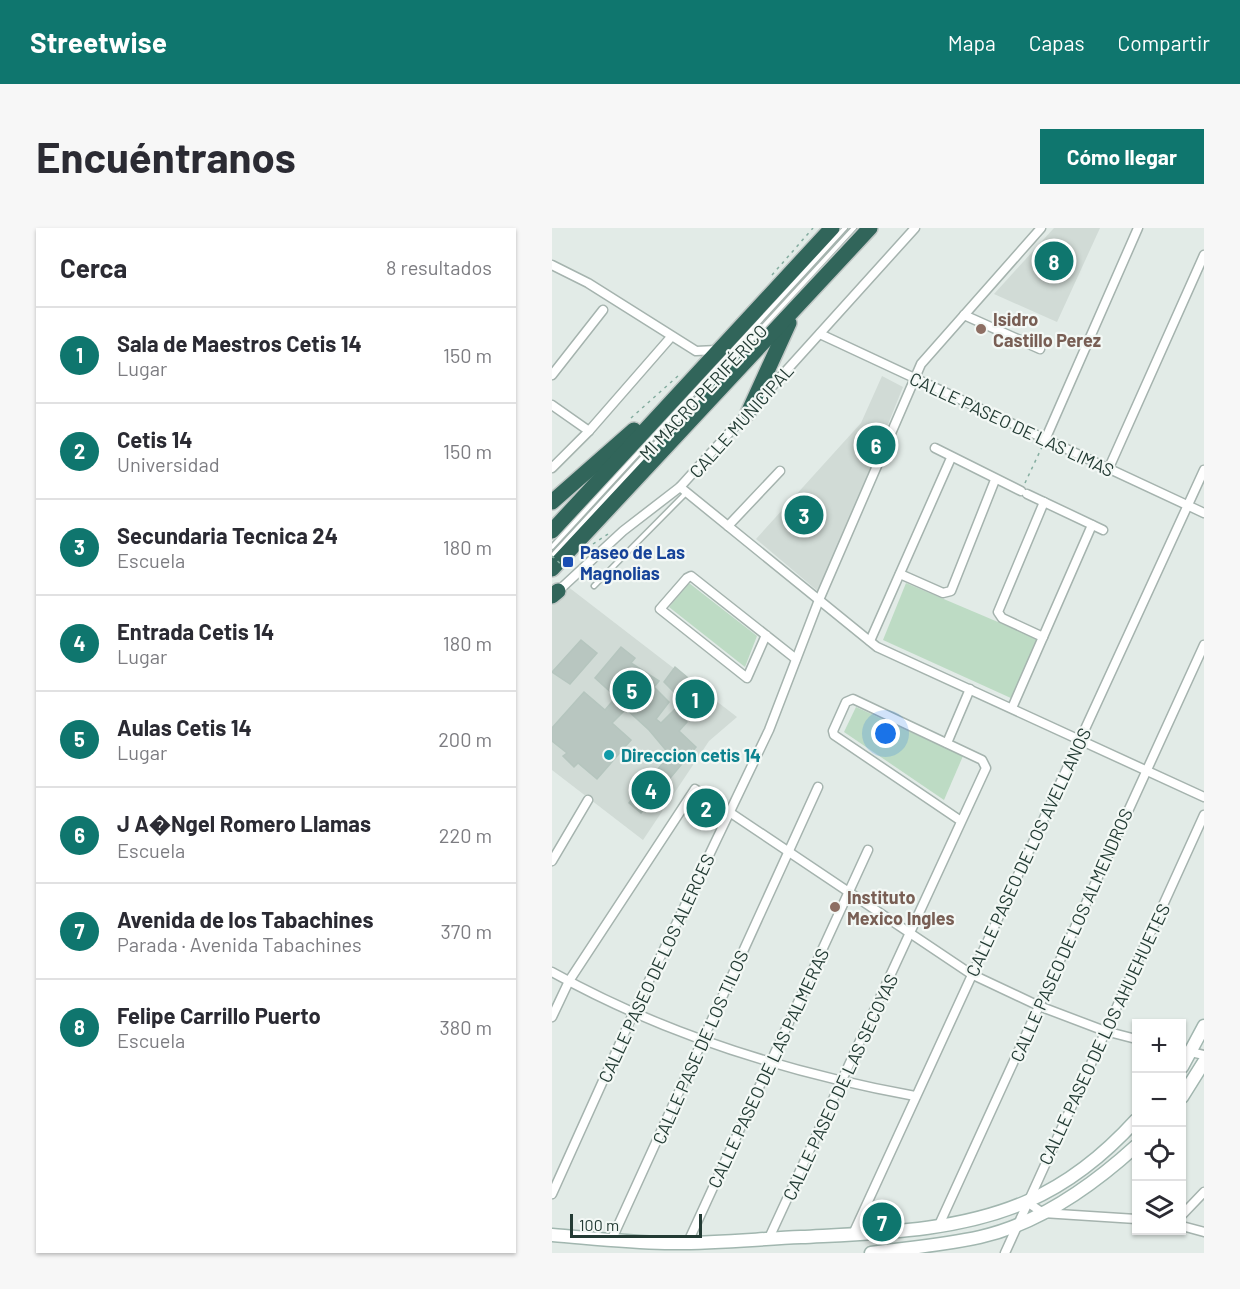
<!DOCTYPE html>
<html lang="es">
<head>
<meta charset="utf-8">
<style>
  :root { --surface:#fff; --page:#f7f7f7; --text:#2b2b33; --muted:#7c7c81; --line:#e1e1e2; --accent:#0f766e }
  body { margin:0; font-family:Barlow,sans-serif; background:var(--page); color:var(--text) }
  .controls { position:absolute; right:18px; bottom:18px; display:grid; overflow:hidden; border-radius:0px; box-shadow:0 2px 4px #0004 }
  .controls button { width:54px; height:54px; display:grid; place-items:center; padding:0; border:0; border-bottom:2px solid var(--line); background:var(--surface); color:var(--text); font:30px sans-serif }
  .scale { position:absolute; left:18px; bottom:15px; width:132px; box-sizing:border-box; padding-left:6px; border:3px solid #233b34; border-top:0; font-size:16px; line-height:21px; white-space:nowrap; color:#233b34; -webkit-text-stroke:4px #f3f8f5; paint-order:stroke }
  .you { position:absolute; left:334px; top:506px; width:21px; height:21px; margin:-15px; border:4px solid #fff; border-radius:50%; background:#1a73e8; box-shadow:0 0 0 9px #1a73e833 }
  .badge { display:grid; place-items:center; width:39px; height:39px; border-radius:50%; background:var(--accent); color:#fff; font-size:20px; font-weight:700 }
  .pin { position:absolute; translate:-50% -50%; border:3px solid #fff; box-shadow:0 2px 6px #0006 }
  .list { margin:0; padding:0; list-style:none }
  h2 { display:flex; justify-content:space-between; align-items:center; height:78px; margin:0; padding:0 24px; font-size:26px }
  h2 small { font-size:20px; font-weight:400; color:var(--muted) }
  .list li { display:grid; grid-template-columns:39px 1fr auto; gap:18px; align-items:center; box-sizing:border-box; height:96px; padding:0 24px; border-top:2px solid var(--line) }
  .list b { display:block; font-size:22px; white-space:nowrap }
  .list p { margin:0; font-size:20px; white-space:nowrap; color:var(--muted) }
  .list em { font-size:20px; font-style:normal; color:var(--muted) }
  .icon { flex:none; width:33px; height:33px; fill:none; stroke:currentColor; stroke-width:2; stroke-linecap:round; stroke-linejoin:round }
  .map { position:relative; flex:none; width:652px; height:1025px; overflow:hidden; border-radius:0px }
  header { display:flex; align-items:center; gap:36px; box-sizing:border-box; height:84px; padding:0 30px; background:var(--accent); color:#fff }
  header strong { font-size:28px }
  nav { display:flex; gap:33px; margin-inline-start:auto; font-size:21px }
  .intro { display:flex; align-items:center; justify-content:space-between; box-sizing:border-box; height:144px; padding:0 36px }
  h1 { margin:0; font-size:42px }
  .button { padding:15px 27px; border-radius:0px; background:var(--accent); color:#fff; font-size:21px; font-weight:700 }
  main { display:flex; gap:36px; padding:0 36px }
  aside { flex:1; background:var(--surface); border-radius:0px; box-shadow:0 2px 4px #0004 }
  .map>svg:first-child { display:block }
</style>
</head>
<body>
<header>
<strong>Streetwise</strong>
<nav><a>Mapa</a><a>Capas</a><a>Compartir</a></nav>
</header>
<div class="intro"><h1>Encuéntranos</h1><a class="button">Cómo llegar</a></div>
<main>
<aside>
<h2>Cerca<small>8 resultados</small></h2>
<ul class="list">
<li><span class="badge">1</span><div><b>Sala de Maestros Cetis 14</b><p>Lugar</p></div><em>150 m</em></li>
<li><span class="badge">2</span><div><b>Cetis 14</b><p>Universidad</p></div><em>150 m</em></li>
<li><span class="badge">3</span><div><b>Secundaria Tecnica 24</b><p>Escuela</p></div><em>180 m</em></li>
<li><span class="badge">4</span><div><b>Entrada Cetis 14</b><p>Lugar</p></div><em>180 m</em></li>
<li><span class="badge">5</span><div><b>Aulas Cetis 14</b><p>Lugar</p></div><em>200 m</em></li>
<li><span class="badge">6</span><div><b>J A�Ngel Romero Llamas</b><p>Escuela</p></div><em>220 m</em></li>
<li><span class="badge">7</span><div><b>Avenida de los Tabachines</b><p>Parada · Avenida Tabachines</p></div><em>370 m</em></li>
<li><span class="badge">8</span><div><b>Felipe Carrillo Puerto</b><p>Escuela</p></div><em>380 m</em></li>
</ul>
</aside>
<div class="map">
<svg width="652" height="1025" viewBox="0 0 652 1025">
  <rect width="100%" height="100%" fill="#e2ebe7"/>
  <g fill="#d1dbd6">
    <path d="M502,0H548L505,94L442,66Z"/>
    <path d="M330,148L351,159L268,365L204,311L309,195Z"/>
    <path d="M15,358L185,489L157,513L91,612L0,542V375Z"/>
  </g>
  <g fill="#bddbc4">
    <path d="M137,355L205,408L193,439L117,379Z"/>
    <path d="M354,355L486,411L461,471L331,412Z"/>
    <path d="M304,479L411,528L392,572L292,504Z"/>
  </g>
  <g fill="#b8c6c0" stroke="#b5c5be" stroke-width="1.5">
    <path d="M29,412L45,425L18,456L0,444Z"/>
    <path d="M69,419L83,430L79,435L107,453L102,459L117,474L104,491L109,495L123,481L135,494L127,503L144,519L89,585L77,575L118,527L97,502L74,481L60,495L79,512L45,551L26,535L22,539L11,528L15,525L0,513V500L32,464L53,482L64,469L43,450Z"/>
    <path d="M123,439L135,449L123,465L112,454Z"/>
    <path d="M145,459L154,469L144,484L131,473Z"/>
  </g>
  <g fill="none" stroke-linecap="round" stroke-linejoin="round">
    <g stroke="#a5b3ae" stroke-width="7">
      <g id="lane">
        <path d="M0,319L293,0"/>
        <path d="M0,328L302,0"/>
        <path d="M42,358L134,265"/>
      </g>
    </g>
    <g stroke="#a5b3ae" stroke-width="11">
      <g id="street">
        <path d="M0,37L36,55L144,123L165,122"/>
        <path d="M412,87L488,121"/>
        <path d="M268,106L652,285"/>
        <path d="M0,147L51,82"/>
        <path d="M206,174L363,0"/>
        <path d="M0,177L37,203"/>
        <path d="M493,212L586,0"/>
        <path d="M383,220L469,263"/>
        <path d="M0,240L37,203L119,109"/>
        <path d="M556,242L652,27"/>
        <path d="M128,259L325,419L652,569"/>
        <path d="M475,266L551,302"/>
        <path d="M176,298L228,243"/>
        <path d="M348,346L391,365L399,363L443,252"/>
        <path d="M4,365L71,303L128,259L197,183"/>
        <path d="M214,407L195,450L108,381L135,350L139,348L244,431"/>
        <path d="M491,409L450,390L446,384L492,274"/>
        <path d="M318,413L399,230"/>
        <path d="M460,480L540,297"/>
        <path d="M395,515L418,461"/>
        <path d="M0,633L36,572"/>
        <path d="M0,744C113,807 237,845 363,868"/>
        <path d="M0,789L17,753L143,561L419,746L487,778L553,803L584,811"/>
        <path d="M630,822L652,827"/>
        <path d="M0,966L82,784L217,502L267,372L369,136L489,0"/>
        <path d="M475,974L491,985L584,991"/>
        <path d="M630,987L652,964"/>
        <path d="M387,997L652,417"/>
        <path d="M630,998L652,1004"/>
        <path d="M301,1006L652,242"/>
        <path d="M217,1010L434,540L430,532L301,471L294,474L281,503L282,507L409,593"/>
        <path d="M59,1013L266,559"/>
        <path d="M136,1014L316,622"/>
        <path d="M453,1025L652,587"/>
      </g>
    </g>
    <g stroke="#a1b6af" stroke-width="15">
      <g id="secondary">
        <path d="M630,839L652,798"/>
        <path d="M630,869L652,834"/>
        <path d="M0,1007C38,1010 75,1014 113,1015C158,1016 204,1011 249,1009C325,1005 406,1004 476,973C517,955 554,925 584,892"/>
        <path d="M319,1025C355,1020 392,1017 428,1009C486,996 540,958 584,918"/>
      </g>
    </g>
    <g stroke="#c1c8c6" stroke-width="18">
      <g id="highway">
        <path d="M196,185L237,95"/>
        <path d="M0,274L82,202"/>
        <path d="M0,303L280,0"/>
        <path d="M0,341L318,0"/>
        <path d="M0,368L6,363"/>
      </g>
    </g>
    <g stroke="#85ada0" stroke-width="1.5" stroke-dasharray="3 4.5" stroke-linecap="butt">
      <path d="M220,47L261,0"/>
      <path d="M79,190L127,147"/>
      <path d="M473,255L490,219"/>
      <path d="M41,316L56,306"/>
    </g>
    <use href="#lane" stroke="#fff" stroke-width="4"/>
    <use href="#street" stroke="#fff" stroke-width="8"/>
    <use href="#secondary" stroke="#fff" stroke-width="12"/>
    <use href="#highway" stroke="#31655a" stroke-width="15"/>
    <path stroke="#85ada0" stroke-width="1.5" stroke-dasharray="3 4.5" stroke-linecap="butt" d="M0,328L12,339"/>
  </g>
  <g fill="#8d6e63" stroke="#f3f8f5" stroke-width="2">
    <circle cx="429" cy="101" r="6"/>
    <circle cx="283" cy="679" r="6"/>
  </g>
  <rect fill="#1a4fb4" stroke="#f3f8f5" stroke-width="2" x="10" y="328" width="12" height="12" rx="3"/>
  <circle fill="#0f9aa8" stroke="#f3f8f5" stroke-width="2" cx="57" cy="527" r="6"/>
  <g text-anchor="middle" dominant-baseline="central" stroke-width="4.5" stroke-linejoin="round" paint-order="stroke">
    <g font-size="18" font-weight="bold" fill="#785e54" stroke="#f3f8f5" text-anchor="start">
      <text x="441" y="91">Isidro<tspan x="441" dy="21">Castillo Perez</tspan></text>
      <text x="295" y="669">Instituto<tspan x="295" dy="21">Mexico Ingles</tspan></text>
    </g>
    <g font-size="18" fill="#233b34" stroke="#f3f8f5">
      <text transform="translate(151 164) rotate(-47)">MI MACRO PERIFÉRICO</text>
      <text transform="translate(189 193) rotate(-48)">CALLE MUNICIPAL</text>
      <text transform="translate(460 196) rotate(25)">CALLE PASEO DE LAS LIMAS</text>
      <text transform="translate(476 624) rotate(-65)">CALLE PASEO DE LOS AVELLANOS</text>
      <text transform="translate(519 707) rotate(-66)">CALLE PASEO DE LOS ALMENDROS</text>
      <text transform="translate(104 740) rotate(-65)">CALLE PASEO DE LOS ALERCES</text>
      <text transform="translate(552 806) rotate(-65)">CALLE PASEO DE LOS AHUEHUETES</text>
      <text transform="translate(148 819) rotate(-66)">CALLE PASE DE LOS TILOS</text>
      <text transform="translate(216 840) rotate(-65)">CALLE PASEO DE LAS PALMERAS</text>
      <text transform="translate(288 859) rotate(-65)">CALLE PASEO DE LAS SECOYAS</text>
    </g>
    <g font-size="18" font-weight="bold" fill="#164399" stroke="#f3f8f5" text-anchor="start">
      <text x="28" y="324">Paseo de Las<tspan x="28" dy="21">Magnolias</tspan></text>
    </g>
    <g font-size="18" font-weight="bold" fill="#0d838f" stroke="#f3f8f5" text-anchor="start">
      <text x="69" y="527">Direccion cetis 14</text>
    </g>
  </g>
</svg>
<div class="controls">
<button>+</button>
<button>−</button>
<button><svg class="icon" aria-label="locate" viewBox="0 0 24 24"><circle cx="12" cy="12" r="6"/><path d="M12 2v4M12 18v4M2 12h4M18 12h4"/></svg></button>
<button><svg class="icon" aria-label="layers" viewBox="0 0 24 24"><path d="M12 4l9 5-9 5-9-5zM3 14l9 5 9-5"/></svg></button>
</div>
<div class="scale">100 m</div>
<div class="you"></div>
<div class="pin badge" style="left:143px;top:471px">1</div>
<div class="pin badge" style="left:154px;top:580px">2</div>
<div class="pin badge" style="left:252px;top:287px">3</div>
<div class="pin badge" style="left:99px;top:562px">4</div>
<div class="pin badge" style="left:80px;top:462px">5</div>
<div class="pin badge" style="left:324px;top:217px">6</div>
<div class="pin badge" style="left:330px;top:994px">7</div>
<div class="pin badge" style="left:502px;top:33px">8</div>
</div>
</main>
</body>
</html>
